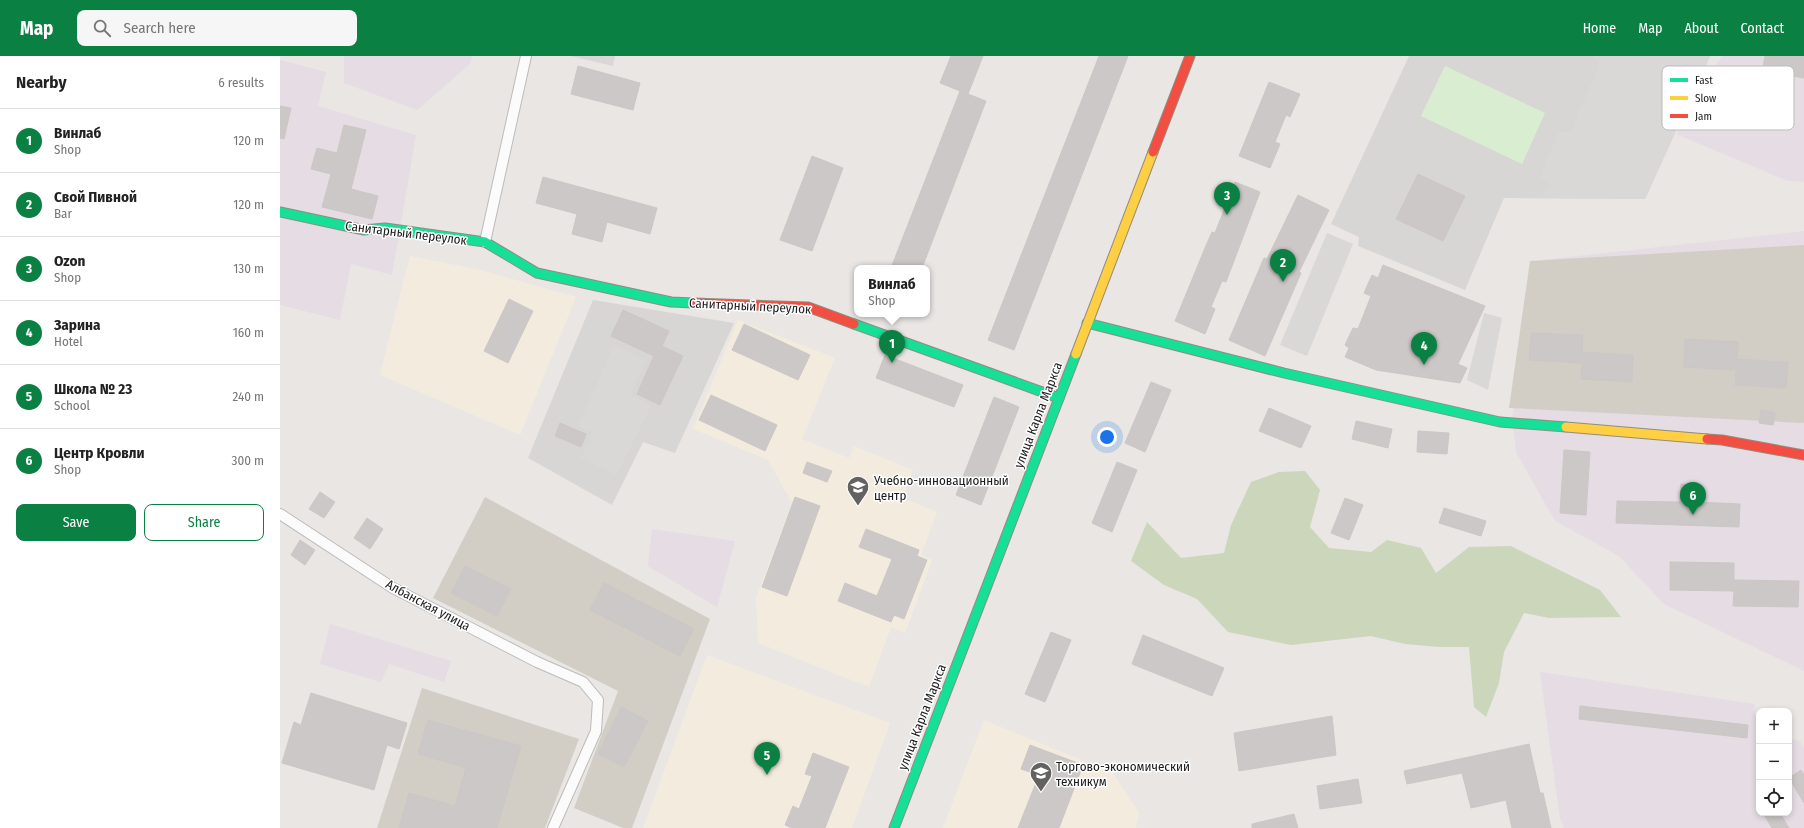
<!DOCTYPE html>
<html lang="en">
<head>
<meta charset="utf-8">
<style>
  :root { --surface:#fff; --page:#f6f6f6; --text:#222; --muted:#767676; --line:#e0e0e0; --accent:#0b8043 }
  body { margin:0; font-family:"Fira Sans Condensed",sans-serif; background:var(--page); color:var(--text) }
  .controls { position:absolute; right:12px; bottom:12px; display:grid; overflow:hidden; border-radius:8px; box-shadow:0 2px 6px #0003 }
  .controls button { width:36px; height:36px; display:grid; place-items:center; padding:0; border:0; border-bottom:1px solid var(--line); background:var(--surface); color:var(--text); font:20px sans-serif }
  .you { position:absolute; left:827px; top:381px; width:14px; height:14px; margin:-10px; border:3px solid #fff; border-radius:50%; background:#1a73e8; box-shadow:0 0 0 6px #1a73e833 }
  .badge { display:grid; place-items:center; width:26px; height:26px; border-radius:50%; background:var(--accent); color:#fff; font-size:13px; font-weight:700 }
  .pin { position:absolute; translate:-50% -33px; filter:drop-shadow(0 1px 2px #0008) }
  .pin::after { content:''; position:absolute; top:21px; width:14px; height:12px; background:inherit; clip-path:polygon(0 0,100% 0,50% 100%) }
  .popup { position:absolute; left:574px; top:209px; width:76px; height:52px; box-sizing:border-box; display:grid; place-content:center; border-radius:8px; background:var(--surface); filter:drop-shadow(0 1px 3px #0005); font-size:13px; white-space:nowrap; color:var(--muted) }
  .popup b { font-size:15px; color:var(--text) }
  .popup::after { content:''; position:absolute; left:50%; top:100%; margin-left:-8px; border:8px solid transparent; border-top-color:var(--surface) }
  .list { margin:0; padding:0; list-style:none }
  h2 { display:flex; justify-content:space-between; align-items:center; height:52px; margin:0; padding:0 16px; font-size:17px }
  h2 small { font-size:13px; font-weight:400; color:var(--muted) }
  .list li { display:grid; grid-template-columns:26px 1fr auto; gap:12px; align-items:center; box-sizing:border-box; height:64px; padding:0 16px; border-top:1px solid var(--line) }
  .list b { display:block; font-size:15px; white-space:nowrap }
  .list p { margin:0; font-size:13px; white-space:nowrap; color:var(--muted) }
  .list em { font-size:13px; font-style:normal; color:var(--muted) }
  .actions { display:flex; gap:8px; padding:12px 16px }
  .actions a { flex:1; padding:9px 0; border:1px solid var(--accent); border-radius:8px; text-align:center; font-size:14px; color:var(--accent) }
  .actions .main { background:var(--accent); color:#fff }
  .icon { flex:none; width:22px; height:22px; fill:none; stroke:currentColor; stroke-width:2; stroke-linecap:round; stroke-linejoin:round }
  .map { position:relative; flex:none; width:1524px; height:772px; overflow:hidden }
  header { display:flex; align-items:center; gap:24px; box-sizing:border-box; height:56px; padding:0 20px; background:var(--accent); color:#fff }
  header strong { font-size:19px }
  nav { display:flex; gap:22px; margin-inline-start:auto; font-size:14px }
  .search { width:280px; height:36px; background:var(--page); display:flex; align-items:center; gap:10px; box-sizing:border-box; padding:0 14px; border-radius:8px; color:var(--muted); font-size:15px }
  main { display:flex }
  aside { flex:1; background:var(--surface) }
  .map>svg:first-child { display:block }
</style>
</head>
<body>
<header>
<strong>Map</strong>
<div class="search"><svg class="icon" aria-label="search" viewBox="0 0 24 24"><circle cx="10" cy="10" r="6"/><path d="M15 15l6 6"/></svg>Search here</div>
<nav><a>Home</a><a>Map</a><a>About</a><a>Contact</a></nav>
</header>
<main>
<aside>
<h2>Nearby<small>6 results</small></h2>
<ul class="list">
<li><span class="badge">1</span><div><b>Винлаб</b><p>Shop</p></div><em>120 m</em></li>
<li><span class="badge">2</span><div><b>Свой Пивной</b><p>Bar</p></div><em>120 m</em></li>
<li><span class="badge">3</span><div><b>Ozon</b><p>Shop</p></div><em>130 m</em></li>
<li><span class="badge">4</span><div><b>Зарина</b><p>Hotel</p></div><em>160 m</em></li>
<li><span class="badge">5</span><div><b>Школа № 23</b><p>School</p></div><em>240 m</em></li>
<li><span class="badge">6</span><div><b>Центр Кровли</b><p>Shop</p></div><em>300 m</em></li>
</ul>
<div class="actions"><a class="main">Save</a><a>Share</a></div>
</aside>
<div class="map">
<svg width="1524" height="772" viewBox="0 0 1524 772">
  <rect width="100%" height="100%" fill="#e9e6e4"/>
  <g fill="#d8d6d5">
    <path d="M1129,0H1430L1365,143L1224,142L1185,234L1078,190L1079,181L1051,168Z"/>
    <path d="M313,244L454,267L395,397L363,386L332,449L248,402Z"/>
  </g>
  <g fill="#e5dce4">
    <path d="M64,0H192L190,8L137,54L64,27Z"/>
    <path d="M1442,0H1524V126L1508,125L1396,78Z"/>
    <path d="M0,4L46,16L38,50L136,79L112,219L71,208L60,264L0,249Z"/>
    <path d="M1524,175V615L1384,548L1339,500L1275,465L1236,396L1232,361L1262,204Z"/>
    <path d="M372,473L455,485L437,551L368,510Z"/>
    <path d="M50,568L171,605L164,626L109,608L101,626L40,608Z"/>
    <path d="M1260,616L1474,648L1479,676V757H1509V683L1520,685L1524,692V772H1284L1280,763Z"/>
  </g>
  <g fill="#f3ecde">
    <path d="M130,200L201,214L296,241L240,379L100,319Z"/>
    <path d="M458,264L555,302L522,383L569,402L574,390L633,414L623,442L657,456L641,499L652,504L625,577L611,571L589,631L478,587L476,542L512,447L488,404L413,373Z"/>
    <path d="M427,599L610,667L572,772H363Z"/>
    <path d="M704,664L833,717L859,757L856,772H663Z"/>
  </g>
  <g fill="#d2cec6">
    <path d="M1524,189V367L1229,352L1250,205Z"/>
    <path d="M205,441L430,563L352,772H343L294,752L338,635L153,542Z"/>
    <path d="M142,632L299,683L265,772H97Z"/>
  </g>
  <path fill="#ccd6bb" d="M1025,415L1040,434L1030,471L1049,492L1091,496L1107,484L1141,492L1156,517L1189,491L1231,490L1320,534L1341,561L1269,562L1244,557L1224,596L1219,627L1206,661L1194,651L1189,591H1159L1125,588L1091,580L1011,589L948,576L917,543L884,529L851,505L867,466L901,502L944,497L951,469L971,426L999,416Z"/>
  <path fill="#d9eed0" d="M1165,10L1265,57L1242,108L1141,60Z"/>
  <g fill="#d9d8d7">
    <path d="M291,0H335L333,10Z"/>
    <path d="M1313,0H1430L1365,143L1262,142L1270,126L1260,121L1279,76H1287L1291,75L1318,12V6Z"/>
    <path d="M1047,177L1073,188L1027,300L1000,289Z"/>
    <path d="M1204,257L1222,262L1208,334L1187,324Z"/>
    <path d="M334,289L367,304L350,339L371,349L336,419L301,402L312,375L298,370Z"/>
  </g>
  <g fill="#ccc8c7" stroke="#ccc7c5">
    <path d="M671,0H703L688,38L660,27Z"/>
    <path d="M819,0H848L734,294L708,284Z"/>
    <path d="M1485,0H1524V22L1494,17L1488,51L1476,49Z"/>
    <path d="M298,10L360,27L353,54L291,38Z"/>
    <path d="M989,26L1020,38L1010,61L1006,59L995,86L1000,88L990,112L959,100Z"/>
    <path d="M680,35L706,45L642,212H611Z"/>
    <path d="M0,50L11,52L4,83L0,82Z"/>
    <path d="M64,69L86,74L71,133L98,140L92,163L42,151L51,118L31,113L37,92L57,97Z"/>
    <path d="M532,100L563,112L532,195L500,184Z"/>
    <path d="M1138,118L1185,140L1163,185L1116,163Z"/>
    <path d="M263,121L377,152L370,178L327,166L322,186L292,178L297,158L256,147Z"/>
    <path d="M955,126L980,136L946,226L942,225L931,251L935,253L925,278L895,265L925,192L932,176L935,177Z"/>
    <path d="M1018,139L1049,154L1019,216L1021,217L985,300L949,284L984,202L987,203Z"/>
    <path d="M1103,209L1205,250L1178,308L1187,312L1180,327L1096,314L1065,301L1069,292L1065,289L1073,272L1078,273L1091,240L1084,237L1092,219L1098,222Z"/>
    <path d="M229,243L253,255L228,307L204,295Z"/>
    <path d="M343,254L389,275L382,290L403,300L380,349L357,338L374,300L331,280Z"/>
    <path d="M464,268L530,299L518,324L452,294Z"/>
    <path d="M1251,277L1303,279L1302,296L1353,299L1352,326L1301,323L1302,307L1249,304Z"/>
    <path d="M1405,283L1458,286L1457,303L1508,306L1506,332L1455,329L1456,314L1404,311Z"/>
    <path d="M605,299L683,329L674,351L596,322Z"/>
    <path d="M871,326L891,334L865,396L845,387Z"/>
    <path d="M431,339L497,369L485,395L419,364Z"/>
    <path d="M714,341L739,351L701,449L676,439Z"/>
    <path d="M989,352L1031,370L1021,392L979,375Z"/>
    <path d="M1481,354L1495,357L1493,369L1479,367Z"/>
    <path d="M1076,365L1112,373L1108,392L1072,383Z"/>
    <path d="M280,367L306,378L301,391L275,380Z"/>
    <path d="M1138,375L1169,377L1167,398L1137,396Z"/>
    <path d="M1284,394L1310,396L1306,459L1280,457Z"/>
    <path d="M527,406L552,415L547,426L523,417Z"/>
    <path d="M837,406L857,414L832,476L812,467Z"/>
    <path d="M1401,428L1417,429L1416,446L1460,448L1459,471L1336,467L1337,445L1400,446Z"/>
    <path d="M40,436L55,446L44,462L29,453Z"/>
    <path d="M515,441L540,450L507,540L482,531Z"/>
    <path d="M1065,442L1083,449L1069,484L1051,477Z"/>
    <path d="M1164,452L1206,465L1201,480L1159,467Z"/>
    <path d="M87,462L103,473L90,493L74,482Z"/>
    <path d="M586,473L639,494L637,500L647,504L624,563L614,559L611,566L558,545L565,527L597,540L612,503L579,491Z"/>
    <path d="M20,484L35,494L25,509L11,499Z"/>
    <path d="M1390,506L1454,507V524L1519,525L1518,551L1453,550L1454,535L1390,534Z"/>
    <path d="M185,510L231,533L217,560L171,537Z"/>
    <path d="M324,527L414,573L400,600L310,554Z"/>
    <path d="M771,576L791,584L765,646L745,638Z"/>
    <path d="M863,579L944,612L932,640L852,608Z"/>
    <path d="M31,637L127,667L119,693L107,689L94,734L2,707L14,666L21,669Z"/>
    <path d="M1300,650L1468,669L1467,682L1299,663Z"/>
    <path d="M341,651L368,665L344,711L318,698Z"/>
    <path d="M1052,660L1056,699L959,715L954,677Z"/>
    <path d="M148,664L241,690L217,772H119L129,737L175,750L186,712L138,698Z"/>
    <path d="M1249,688L1260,737H1263L1271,772H1232L1226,744L1191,752L1182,717L1127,728L1124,715Z"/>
    <path d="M750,689L803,709L779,772H738L759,719L741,713Z"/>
    <path d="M533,697L569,711L545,772H512L505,769L513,750L519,753L532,720L525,718Z"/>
    <path d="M1521,714L1524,719V747L1509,722Z"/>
    <path d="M1078,723L1082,747L1040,753L1037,730Z"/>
    <path d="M1483,757H1500L1509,772H1492Z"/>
    <path d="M1014,758L1018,772H972V768Z"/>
  </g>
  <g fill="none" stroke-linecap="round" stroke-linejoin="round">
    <g stroke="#bcbbba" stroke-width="12">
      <g id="street">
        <path d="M205,186L246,0"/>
        <path d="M0,458L113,532L257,606L303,626L318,644L316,675L273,772"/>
      </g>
    </g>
    <g stroke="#918c7e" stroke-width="11">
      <g id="fast">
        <path d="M0,156L84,174L105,172L205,186L257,217L391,246L414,247"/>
        <path d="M807,267L1004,317L1220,366L1286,371"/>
        <path d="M574,268L779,342"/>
        <path d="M614,772L796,298"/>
      </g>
    </g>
    <g stroke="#918c7e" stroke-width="11">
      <g id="slow">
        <path d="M796,298L873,96"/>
        <path d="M1286,371L1427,383"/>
      </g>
    </g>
    <g stroke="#918c7e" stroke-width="11">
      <g id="jam">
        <path d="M873,96L910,0"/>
        <path d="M414,247L528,251L574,268"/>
        <path d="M1427,383L1442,384L1524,399"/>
      </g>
    </g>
    <use href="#street" stroke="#fcfbfb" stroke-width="10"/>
    <use href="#fast" stroke="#16e098" stroke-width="9"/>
    <use href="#slow" stroke="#ffcf43" stroke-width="9"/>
    <use href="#jam" stroke="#f24e42" stroke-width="9"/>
  </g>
  <defs>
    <g id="university-pin" transform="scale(1.15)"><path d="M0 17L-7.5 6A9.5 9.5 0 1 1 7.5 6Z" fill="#636261" stroke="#fff"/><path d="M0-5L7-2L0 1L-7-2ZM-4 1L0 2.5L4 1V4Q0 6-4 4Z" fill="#fff"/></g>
  </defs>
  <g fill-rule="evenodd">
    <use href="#university-pin" x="578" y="431"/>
    <use href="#university-pin" x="761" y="717"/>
  </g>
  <g text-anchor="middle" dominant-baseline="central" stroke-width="3" stroke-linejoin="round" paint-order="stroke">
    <g font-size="13" fill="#1b1b1b" stroke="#fff">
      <text transform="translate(126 177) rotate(7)">Санитарный переулок</text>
      <text transform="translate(470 250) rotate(3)">Санитарный переулок</text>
      <text transform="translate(758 359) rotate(-69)">улица Карла Маркса</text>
      <text transform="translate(148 549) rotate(28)">Албанская улица</text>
      <text transform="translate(642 661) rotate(-69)">улица Карла Маркса</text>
    </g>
    <g font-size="13" fill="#1b1b1b" stroke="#fff" text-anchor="start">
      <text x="594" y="424">Учебно-инновационный<tspan x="594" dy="15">центр</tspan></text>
      <text x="776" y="710">Торгово-экономический<tspan x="776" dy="15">техникум</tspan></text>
    </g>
  </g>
  <rect x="1382" y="10" width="132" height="64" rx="6" fill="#fff" stroke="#bbb" stroke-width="1"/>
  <rect x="1390" y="22" width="18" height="4" fill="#16e098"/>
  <rect x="1390" y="40" width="18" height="4" fill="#ffcf43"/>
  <rect x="1390" y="58" width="18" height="4" fill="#f24e42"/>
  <g font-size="11" fill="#1b1b1b">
    <text x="1415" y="28">Fast</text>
    <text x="1415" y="46">Slow</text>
    <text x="1415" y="64">Jam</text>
  </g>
</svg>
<div class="controls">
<button>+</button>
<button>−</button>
<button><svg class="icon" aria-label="locate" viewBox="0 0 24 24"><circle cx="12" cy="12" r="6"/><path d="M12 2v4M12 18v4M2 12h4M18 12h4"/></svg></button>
</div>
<div class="you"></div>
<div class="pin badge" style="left:612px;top:307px">1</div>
<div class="popup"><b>Винлаб</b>Shop</div>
<div class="pin badge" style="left:1003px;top:226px">2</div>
<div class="pin badge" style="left:947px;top:159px">3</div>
<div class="pin badge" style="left:1144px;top:309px">4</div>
<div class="pin badge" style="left:487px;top:719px">5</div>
<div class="pin badge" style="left:1413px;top:459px">6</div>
</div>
</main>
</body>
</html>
